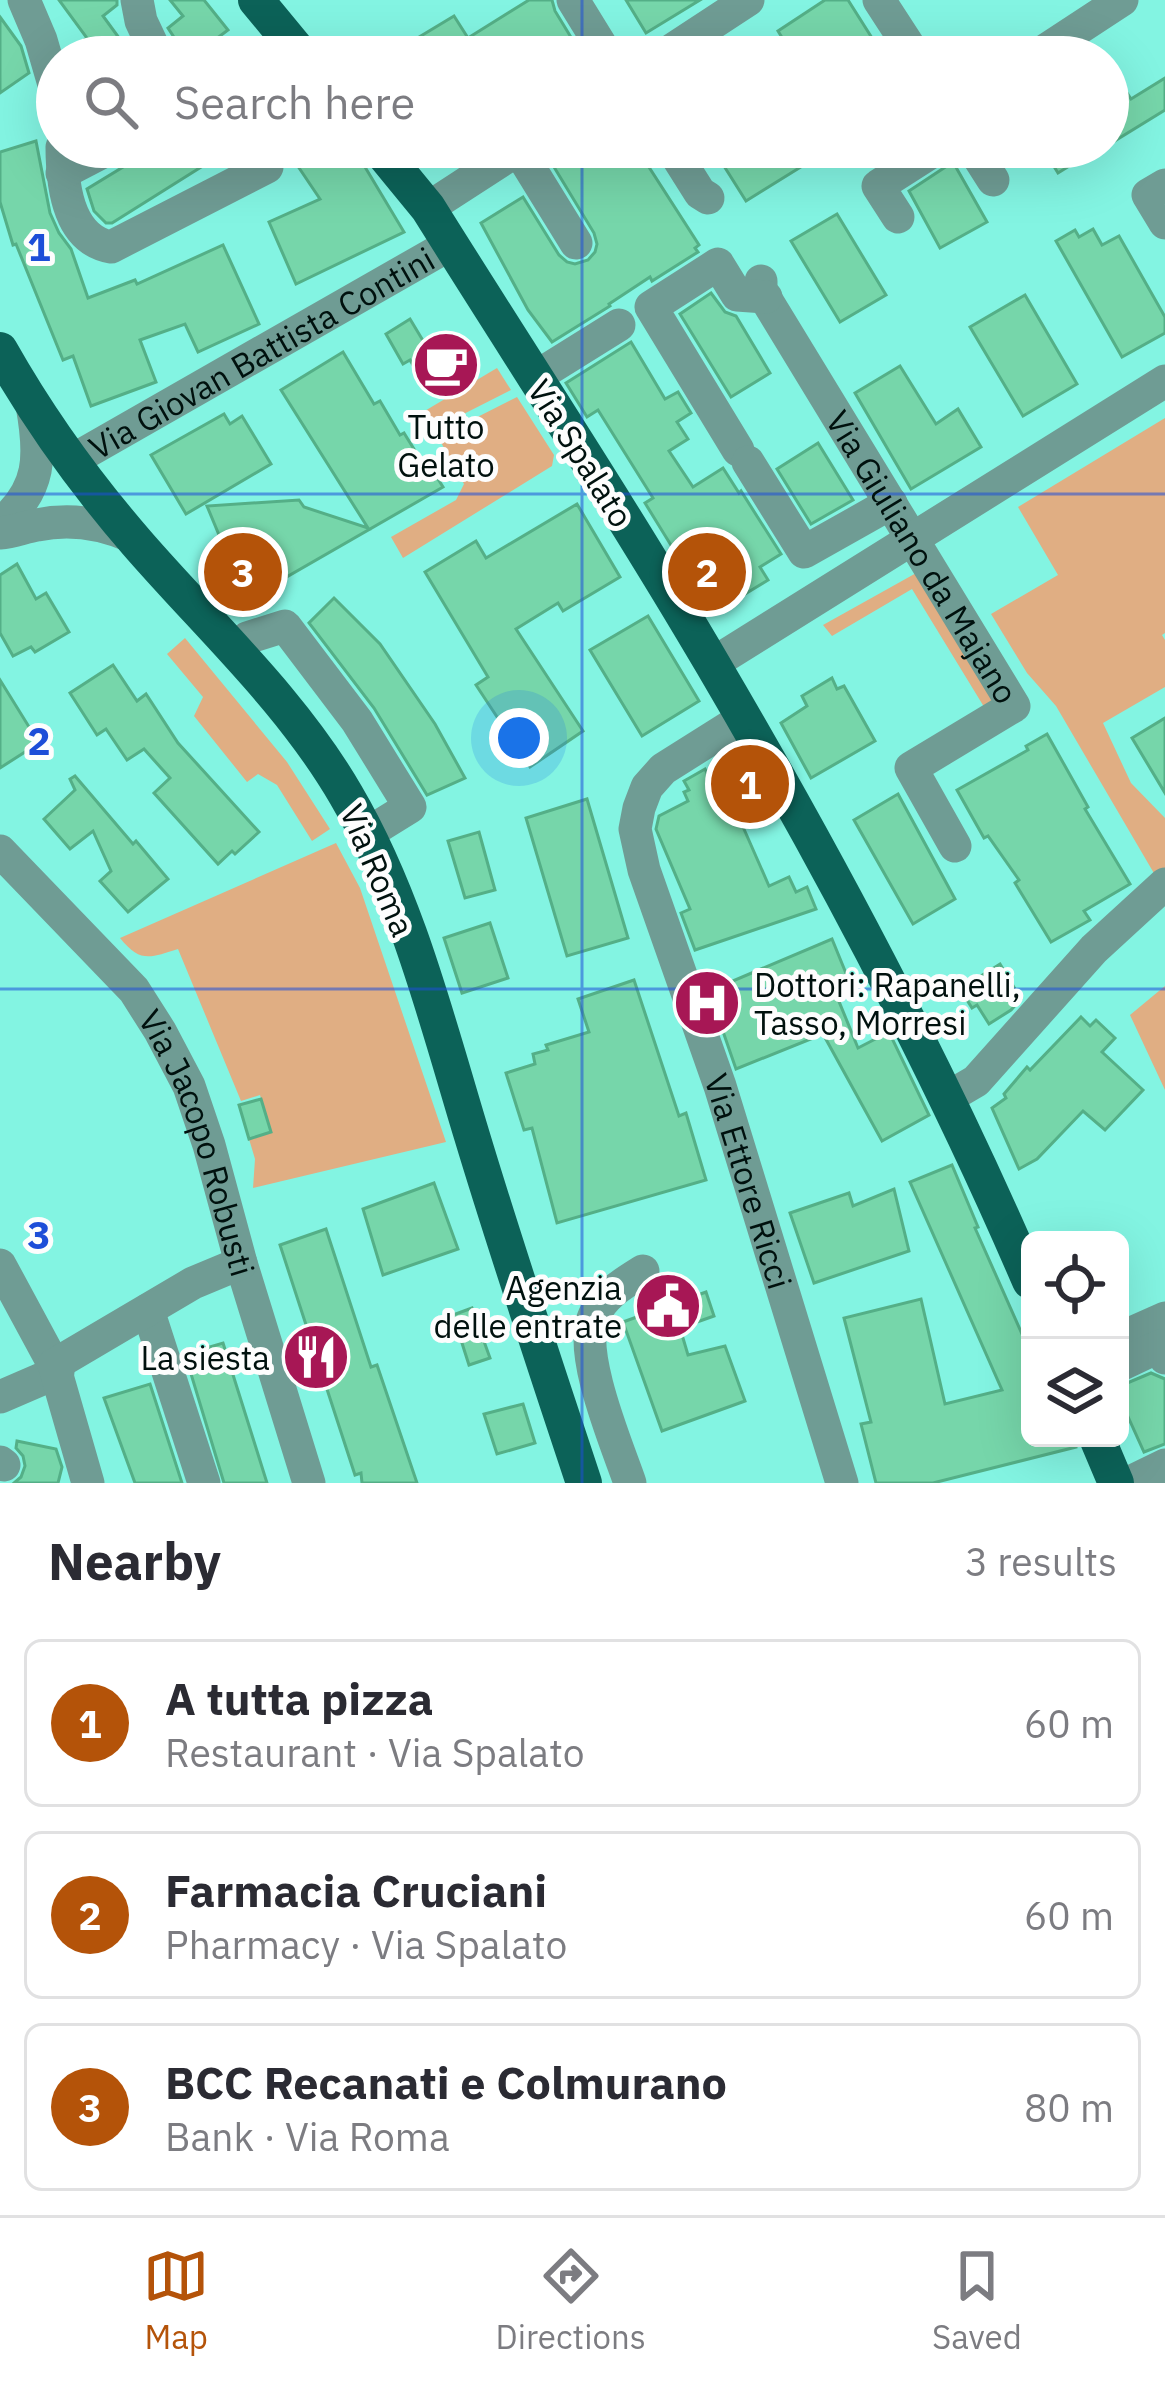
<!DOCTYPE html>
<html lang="en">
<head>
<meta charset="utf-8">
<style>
  :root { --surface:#fff; --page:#f2f2f3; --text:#2b2b33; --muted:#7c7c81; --line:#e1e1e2; --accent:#b45309 }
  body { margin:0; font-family:"IBM Plex Sans",sans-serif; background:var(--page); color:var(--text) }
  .controls { position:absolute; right:36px; bottom:36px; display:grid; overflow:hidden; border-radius:18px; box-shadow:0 12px 48px #0002 }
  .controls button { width:108px; height:108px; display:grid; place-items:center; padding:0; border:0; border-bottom:3px solid var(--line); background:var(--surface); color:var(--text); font:60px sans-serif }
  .you { position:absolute; left:519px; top:738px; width:42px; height:42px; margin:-30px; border:9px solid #fff; border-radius:50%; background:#1a73e8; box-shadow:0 0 0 18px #1a73e833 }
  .badge { display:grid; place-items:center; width:78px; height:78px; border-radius:50%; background:var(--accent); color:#fff; font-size:39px; font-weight:700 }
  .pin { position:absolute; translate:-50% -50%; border:6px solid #fff; box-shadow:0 3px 12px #0006 }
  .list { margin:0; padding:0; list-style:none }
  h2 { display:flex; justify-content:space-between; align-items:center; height:156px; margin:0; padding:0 48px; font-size:51px }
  h2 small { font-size:39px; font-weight:400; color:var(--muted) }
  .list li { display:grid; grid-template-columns:78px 1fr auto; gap:36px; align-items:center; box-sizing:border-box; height:168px; margin:0 24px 24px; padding:0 24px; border:3px solid var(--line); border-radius:18px }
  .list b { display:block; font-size:45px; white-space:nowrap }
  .list p { margin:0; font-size:39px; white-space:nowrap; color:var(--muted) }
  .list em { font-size:39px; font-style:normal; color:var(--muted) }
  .icon { flex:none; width:66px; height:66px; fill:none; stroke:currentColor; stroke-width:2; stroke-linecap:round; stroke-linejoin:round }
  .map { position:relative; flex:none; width:1165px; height:1483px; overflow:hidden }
  .search { position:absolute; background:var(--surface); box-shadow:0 12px 48px #0002; left:36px; right:36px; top:36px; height:132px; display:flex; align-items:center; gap:30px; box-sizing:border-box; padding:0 42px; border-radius:66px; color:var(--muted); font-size:45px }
  .sheet { height:732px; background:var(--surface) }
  nav { display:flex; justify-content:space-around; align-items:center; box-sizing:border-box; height:168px; border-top:3px solid var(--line); background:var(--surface); font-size:33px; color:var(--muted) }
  nav a { display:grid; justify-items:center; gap:6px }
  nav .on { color:var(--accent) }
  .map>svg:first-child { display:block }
</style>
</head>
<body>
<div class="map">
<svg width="1165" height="1483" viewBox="0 0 1165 1483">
  <rect width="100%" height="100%" fill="#83f4e2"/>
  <g fill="#e0ae83">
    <path d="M497,368L511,390L434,429L423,412Z"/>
    <path d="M517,397L554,455L552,466L403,558L391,537L456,500L464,484L438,437Z"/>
    <path d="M1165,418V633L1162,635L1165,640V687L1103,723L1131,783L1165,818V868L1155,875L1056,706L1027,673L991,614L1058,575L1018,507Z"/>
    <path d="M918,572L1000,709L989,715L912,589L832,636L823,625Z"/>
    <path d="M185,638L287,762L330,829L312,841L277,785L258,774L247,782L194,716L203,697L167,654Z"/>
    <path d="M336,843L360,888L446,1142L253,1188L255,1159L249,1139L271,1132L260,1095L241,1101L178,949C150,958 140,963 120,938Z"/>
    <path d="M1165,986V1090L1130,1015Z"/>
  </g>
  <g fill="#76d6aa" stroke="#54af87" stroke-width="3">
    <path d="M59,0H117V5L103,16L133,57H68L66,52L87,38Z"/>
    <path d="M170,0H204L228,30L192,57H187L168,28L183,16Z"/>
    <path d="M529,0H552L555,11L583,57H386L454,16L468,38Z"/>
    <path d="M626,0H700L646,33Z"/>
    <path d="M825,0H848L884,57H794L778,31Z"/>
    <path d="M0,17L21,46L29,73L0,93Z"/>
    <path d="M1108,63L1131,99L1165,78V110L1108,145Z"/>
    <path d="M36,141L50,213L59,233L71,249L88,298L135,280L137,284L223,245L259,324L198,352L185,324L140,340L156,382L91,406L73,356L63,360L16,244L13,245L0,202V152Z"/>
    <path d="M156,147H233L112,223H106L94,211L87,189Z"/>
    <path d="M285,147H353L404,232L296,284L269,222L320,199Z"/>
    <path d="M585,147H636L699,245L695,248L698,252L652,281L650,277L609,304L610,306L552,342L528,310L481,223L523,197L559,255L567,262L575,264L588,260L595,252L597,244L594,233L554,167Z"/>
    <path d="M712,147H833L746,201Z"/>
    <path d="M1042,147H1100L1058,173Z"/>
    <path d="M953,162L987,222L940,248L909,191Z"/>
    <path d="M837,214L886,295L840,322L791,241Z"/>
    <path d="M1093,229L1102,245L1119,236L1165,317V333L1122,357L1056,241L1075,230L1079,237Z"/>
    <path d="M711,293L725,312L736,316L770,373L731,397L680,314Z"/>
    <path d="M1025,295L1077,384L1023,416L970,327Z"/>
    <path d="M410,319L428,349L434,345L453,377L428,391L410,360L403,364L386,334Z"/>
    <path d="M631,342L665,399L678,392L691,413L677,422L688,439L669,451L693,487L723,468L739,493L741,491L781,554L760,567L768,580L722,608L686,549L677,555L645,503L653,498L598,410L587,417L566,383Z"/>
    <path d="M343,352L374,404L380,401L400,435L404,433L422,462L426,460L443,487L252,597L229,559L207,506L299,500L304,507L368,528L281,390Z"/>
    <path d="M900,366L936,424L958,409L981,447L911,489L855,393Z"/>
    <path d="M224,414L230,424L242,416L271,464L186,514L151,455Z"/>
    <path d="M818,443L853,500L811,524L777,469Z"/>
    <path d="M577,504L620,577L563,611L558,603L516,629L583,731L530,767L476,685L488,677L425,572L476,541L486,558Z"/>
    <path d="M17,564L36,599L46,593L69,632L35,652L31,647L13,656L0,633V575Z"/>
    <path d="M334,598L380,644L435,724L465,778L427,795L374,708L309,623Z"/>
    <path d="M648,616L699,701L642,736L590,650Z"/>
    <path d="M113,665L137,701L146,694L178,743L259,832L235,854L232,851L218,864L154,793L170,778L144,749L127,760L106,729L97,735L70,693Z"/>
    <path d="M832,678L837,689L844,686L875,741L811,778L781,723L807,706L802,696Z"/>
    <path d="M0,680L39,743L0,768Z"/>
    <path d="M1165,718V793L1132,738Z"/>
    <path d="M1047,734L1088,807L1085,809L1130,884L1084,911L1090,920L1051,942L1015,883L1019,880L988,836L984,838L957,790L1028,750L1026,746Z"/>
    <path d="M705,769L710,779L732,769L740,781L747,777L765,809L740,820L769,886L789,877L796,892L807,887L816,909L695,950L681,913L690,909L656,829L659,816L688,801L684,792L689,790L684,781Z"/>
    <path d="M75,776L133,844L136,841L168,879L128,912L100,881L111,871L93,831L70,849L44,819L75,790L70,779Z"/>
    <path d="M898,794L955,899L913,924L854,820Z"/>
    <path d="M587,799L628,938L567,956L526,818Z"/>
    <path d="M479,832L495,890L465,898L448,841Z"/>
    <path d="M490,923L508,978L462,993L444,938Z"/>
    <path d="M832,939L854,993L838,999L858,1048L889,1032L929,1115L882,1141L823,1034L736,1069L709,991Z"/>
    <path d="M1000,964L1021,999L1011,1010L989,1024L977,1005L972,1008L960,989Z"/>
    <path d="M634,980L679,1116L686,1113L706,1180L557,1223L532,1128L524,1130L506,1073L535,1064L533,1054L548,1050L546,1045L589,1032L578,999Z"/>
    <path d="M1081,1017L1090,1026L1096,1020L1115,1038L1102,1052L1143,1090L1105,1130L1083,1111L1037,1159L1019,1169L992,1108L1006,1098L1004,1094L1027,1067L1030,1070Z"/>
    <path d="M261,1099L271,1132L249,1139L239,1105Z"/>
    <path d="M952,1165L978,1227L975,1228L1030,1352V1438H1075L1076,1447L933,1483H876L861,1424L871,1422L844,1318L921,1299L945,1404L1002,1390L910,1182Z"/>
    <path d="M434,1183L458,1249L383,1275L363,1209Z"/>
    <path d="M894,1189L909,1251L814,1283L790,1213L849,1193L853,1206Z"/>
    <path d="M326,1229L371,1367L377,1365L417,1483H362L361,1473L355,1475L280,1245Z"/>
    <path d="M706,1292L714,1316L680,1328L688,1355L725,1346L745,1401L662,1431L623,1322Z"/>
    <path d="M472,1308L490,1358L469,1365L453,1315Z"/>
    <path d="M223,1343L257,1451L267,1483H224L188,1364L199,1360L196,1351Z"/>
    <path d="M1151,1373L1165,1379V1444L1144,1452L1120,1399V1386Z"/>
    <path d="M150,1384L182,1483H135L104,1398Z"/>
    <path d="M523,1404L535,1443L497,1454L484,1414Z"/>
    <path d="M17,1441L56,1449L62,1467L58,1483H14L21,1477L25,1466L23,1456L16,1448Z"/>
  </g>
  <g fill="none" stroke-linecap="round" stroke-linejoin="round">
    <g stroke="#6f9c94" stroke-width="33">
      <path d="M24,0L41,40L57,95"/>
      <path d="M137,0L141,21L158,57"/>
      <path d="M573,0L608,57"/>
      <path d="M879,0L916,57"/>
      <path d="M261,57L287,38"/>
      <path d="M661,57L748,0"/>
      <path d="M1035,57L1122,0"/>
      <path d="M62,147C62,183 67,239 111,247L267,167L255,147"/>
      <path d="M671,147L700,193L708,198"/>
      <path d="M972,147L993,180"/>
      <path d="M518,149L576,243"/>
      <path d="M62,173L112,147"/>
      <path d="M1165,185L1148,195L1165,223"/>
      <path d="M428,208L522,147"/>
      <path d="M898,217L878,186L939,147"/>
      <path id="s1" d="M761,281V291L1014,706L911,768L955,846"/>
      <path d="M534,378L619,325"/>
      <path d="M738,450L651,307L718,264L737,295L766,297"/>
      <path id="s2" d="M71,461L451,244"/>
      <path d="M748,462L804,552L891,503"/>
      <path d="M0,524C42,490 41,455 32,405"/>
      <path d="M0,533C13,532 25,527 37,525C70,518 101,523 131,536"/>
      <path d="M234,649L247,638L285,626L357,721L410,807L368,833"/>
      <path d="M712,664L1165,381"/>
      <path id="s3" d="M744,718L663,769L647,787L639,808L635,829L644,870L720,1086L842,1483"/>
      <path id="s4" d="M0,851L134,990L160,1031L189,1086L209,1145L241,1263L309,1483"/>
      <path d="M947,1098L976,1081L1094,949L1165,884"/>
      <path d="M0,1265L54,1365"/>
      <path d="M148,1310L204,1483"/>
      <path d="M1120,1338L1165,1318"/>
      <path d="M1120,1365L1160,1346L1165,1358"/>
      <path d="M0,1397L58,1372"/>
      <path d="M0,1462L4,1465"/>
      <path d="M88,1483L54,1365L193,1283L241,1263"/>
      <path d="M630,1483C617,1445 577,1352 594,1316C603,1295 624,1283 643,1271"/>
      <path d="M1128,1483L1165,1465"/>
    </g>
    <g stroke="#0c6258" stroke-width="36">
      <path d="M256,0L303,57"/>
      <path d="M378,147L428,208C523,360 622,510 713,665C830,864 939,1069 1030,1281"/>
      <path d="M0,350C39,419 85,483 137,543C208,625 291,700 346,795C407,899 437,1021 472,1136C507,1252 546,1368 584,1483"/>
      <path d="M1097,1438L1116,1483"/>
    </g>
  </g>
  <path fill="none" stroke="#1d4ed8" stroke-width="3" stroke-opacity="0.55" d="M582,0V57M582,147V1483M0,494H1165M0,989H1165"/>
  <defs>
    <g id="cafe-disc" transform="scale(3.45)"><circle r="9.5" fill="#a71755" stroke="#fdfdfd"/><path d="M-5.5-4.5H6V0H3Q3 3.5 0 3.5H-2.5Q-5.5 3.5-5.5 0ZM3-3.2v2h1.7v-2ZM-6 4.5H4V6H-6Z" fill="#fff"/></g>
    <g id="hospital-disc" transform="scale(3.45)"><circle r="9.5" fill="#a71755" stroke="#fdfdfd"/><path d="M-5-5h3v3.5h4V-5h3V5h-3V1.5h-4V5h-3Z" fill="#fff"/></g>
    <g id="civic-disc" transform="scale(3.45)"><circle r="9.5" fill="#a71755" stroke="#fdfdfd"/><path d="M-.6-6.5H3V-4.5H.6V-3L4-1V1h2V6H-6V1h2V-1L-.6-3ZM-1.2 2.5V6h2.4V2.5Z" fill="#fff"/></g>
    <g id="restaurant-disc" transform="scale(3.45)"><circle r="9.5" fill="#a71755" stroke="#fdfdfd"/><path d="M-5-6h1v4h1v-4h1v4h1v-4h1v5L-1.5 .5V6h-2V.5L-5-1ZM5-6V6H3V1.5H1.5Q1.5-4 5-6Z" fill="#fff"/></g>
  </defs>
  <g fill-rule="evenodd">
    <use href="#cafe-disc" x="446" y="365"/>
    <use href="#hospital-disc" x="707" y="1003"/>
    <use href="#civic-disc" x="668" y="1306"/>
    <use href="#restaurant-disc" x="316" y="1357"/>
  </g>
  <g text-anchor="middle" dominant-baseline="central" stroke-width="10" stroke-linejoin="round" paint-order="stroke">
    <g font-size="33" fill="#00110e" stroke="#fdfdfd">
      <text stroke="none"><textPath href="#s2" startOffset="219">Via Giovan Battista Contini</textPath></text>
      <text transform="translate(581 453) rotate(58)">Via Spalato</text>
      <text stroke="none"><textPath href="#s1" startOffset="321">Via Giuliano da Majano</textPath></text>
      <text transform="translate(378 870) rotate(67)">Via Roma</text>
      <text stroke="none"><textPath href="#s4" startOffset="360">Via Jacopo Robusti</textPath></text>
      <text stroke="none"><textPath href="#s3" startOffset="534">Via Ettore Ricci</textPath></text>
    </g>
    <g font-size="33" fill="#00110e" stroke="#fdfdfd" text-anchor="end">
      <text x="446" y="426" text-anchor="middle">Tutto<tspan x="446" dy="38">Gelato</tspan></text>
      <text x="754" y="984" text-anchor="start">Dottori: Rapanelli,<tspan x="754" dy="38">Tasso, Morresi</tspan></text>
      <text x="622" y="1287">Agenzia<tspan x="622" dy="38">delle entrate</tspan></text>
      <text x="270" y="1357">La siesta</text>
    </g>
  </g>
  <g font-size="39" text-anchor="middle" font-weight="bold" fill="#1d4ed8" stroke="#fdfdfd" stroke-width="10" stroke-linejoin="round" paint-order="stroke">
    <text x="39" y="261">1</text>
    <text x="39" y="755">2</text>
    <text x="39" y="1249">3</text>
  </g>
</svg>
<div class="controls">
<button><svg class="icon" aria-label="locate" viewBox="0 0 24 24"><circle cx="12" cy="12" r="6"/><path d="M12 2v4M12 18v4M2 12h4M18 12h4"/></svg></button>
<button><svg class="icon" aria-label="layers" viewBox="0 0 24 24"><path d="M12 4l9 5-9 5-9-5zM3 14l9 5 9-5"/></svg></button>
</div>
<div class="you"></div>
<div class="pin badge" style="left:750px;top:784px">1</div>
<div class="pin badge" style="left:707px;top:572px">2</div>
<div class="pin badge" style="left:243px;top:572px">3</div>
<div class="search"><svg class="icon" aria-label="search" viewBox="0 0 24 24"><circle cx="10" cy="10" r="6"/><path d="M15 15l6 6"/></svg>Search here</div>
</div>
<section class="sheet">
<h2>Nearby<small>3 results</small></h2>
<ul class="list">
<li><span class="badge">1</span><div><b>A tutta pizza</b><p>Restaurant · Via Spalato</p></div><em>60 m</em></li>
<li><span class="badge">2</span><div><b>Farmacia Cruciani</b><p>Pharmacy · Via Spalato</p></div><em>60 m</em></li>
<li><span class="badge">3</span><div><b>BCC Recanati e Colmurano</b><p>Bank · Via Roma</p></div><em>80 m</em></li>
</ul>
</section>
<nav>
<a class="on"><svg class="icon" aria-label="map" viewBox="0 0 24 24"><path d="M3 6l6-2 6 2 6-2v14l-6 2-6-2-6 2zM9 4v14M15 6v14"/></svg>Map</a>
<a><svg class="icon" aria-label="directions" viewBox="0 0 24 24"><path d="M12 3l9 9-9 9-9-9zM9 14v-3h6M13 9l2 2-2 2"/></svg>Directions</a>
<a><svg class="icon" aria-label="saved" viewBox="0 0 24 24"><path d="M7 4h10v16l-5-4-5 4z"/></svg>Saved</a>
</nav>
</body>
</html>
